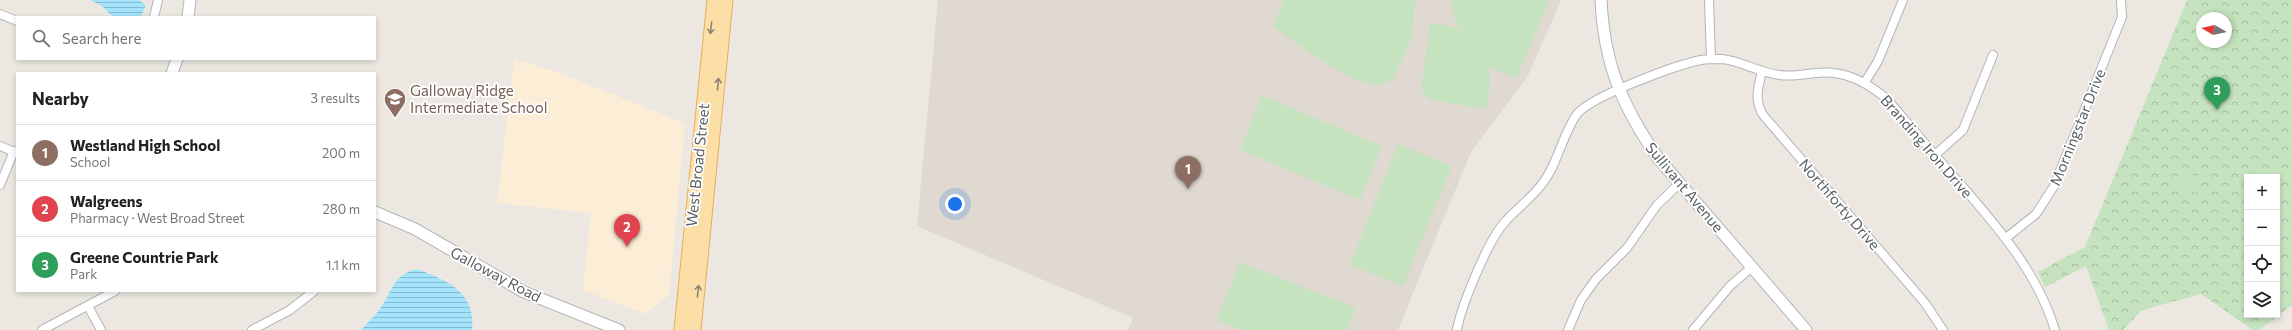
<!DOCTYPE html>
<html lang="en">
<head>
<meta charset="utf-8">
<style>
  :root { --surface:#fff; --page:#f6f6f6; --text:#202124; --muted:#757577; --line:#e0e0e0; --accent:#ea580c }
  body { margin:0; font-family:Commissioner,sans-serif; background:var(--page); color:var(--text) }
  .controls { position:absolute; right:12px; bottom:12px; display:grid; overflow:hidden; border-radius:0px; box-shadow:0 2px 6px #0003 }
  .controls button { width:36px; height:36px; display:grid; place-items:center; padding:0; border:0; border-bottom:1px solid var(--line); background:var(--surface); color:var(--text); font:20px sans-serif }
  .compass { position:absolute; left:2196px; top:12px; width:36px; height:36px; border-radius:50%; background:var(--surface); box-shadow:0 2px 6px #0003; rotate:279deg }
  .you { position:absolute; left:955px; top:204px; width:14px; height:14px; margin:-10px; border:3px solid #fff; border-radius:50%; background:#1a73e8; box-shadow:0 0 0 6px #1a73e833 }
  .badge { display:grid; place-items:center; width:26px; height:26px; border-radius:50%; background:var(--accent); color:#fff; font-size:13px; font-weight:700 }
  .pin { position:absolute; translate:-50% -33px; filter:drop-shadow(0 1px 2px #0008) }
  .pin::after { content:''; position:absolute; top:21px; width:14px; height:12px; background:inherit; clip-path:polygon(0 0,100% 0,50% 100%) }
  .list { margin:0; padding:0; list-style:none }
  h2 { display:flex; justify-content:space-between; align-items:center; height:52px; margin:0; padding:0 16px; font-size:17px }
  h2 small { font-size:13px; font-weight:400; color:var(--muted) }
  .list li { display:grid; grid-template-columns:26px 1fr auto; gap:12px; align-items:center; box-sizing:border-box; height:56px; padding:0 16px; border-top:1px solid var(--line) }
  .list b { display:block; font-size:15px; white-space:nowrap }
  .list p { margin:0; font-size:13px; white-space:nowrap; color:var(--muted) }
  .list em { font-size:13px; font-style:normal; color:var(--muted) }
  .icon { flex:none; width:22px; height:22px; fill:none; stroke:currentColor; stroke-width:2; stroke-linecap:round; stroke-linejoin:round }
  .map { position:relative; flex:none; width:2292px; height:330px; overflow:hidden }
  .search { position:absolute; background:var(--surface); box-shadow:0 2px 6px #0003; left:16px; top:16px; width:360px; height:44px; display:flex; align-items:center; gap:10px; box-sizing:border-box; padding:0 14px; border-radius:0px; color:var(--muted); font-size:15px }
  .panel { position:absolute; background:var(--surface); box-shadow:0 2px 6px #0003; left:16px; top:72px; width:360px; height:220px; border-radius:0px }
  .map>svg:first-child { display:block }
</style>
</head>
<body>
<div class="map">
<svg width="2292" height="330" viewBox="0 0 2292 330">
  <defs>
    <pattern id="park-crowns" width="20" height="18" patternUnits="userSpaceOnUse"><rect width="20" height="18" fill="#c5e3be"/><path d="M2 6a3 3 0 1 1 6 0M12 15a3 3 0 1 1 6 0" fill="none" stroke="#a3bb9e"/></pattern>
    <pattern id="water-rules" width="6" height="5" patternUnits="userSpaceOnUse"><rect width="6" height="5" fill="#a3e3fb"/><path d="M0 2.5h6" fill="none" stroke="#88bbcf"/></pattern>
  </defs>
  <rect width="100%" height="100%" fill="#ece8e1"/>
  <path fill="#fcedd7" d="M514,59L557,72L685,123L669,295L645,314L583,290L591,213L497,203Z"/>
  <path fill="#dfd9d2" d="M938,0H1561L1528,76L1471,152L1398,330H1128L1133,318L917,226Z"/>
  <path fill="url(#park-crowns)" fill-rule="evenodd" d="M2187,0H2292V305L2259,330H2253L2201,294L2142,310L2123,330H2109L2086,266L2045,287L2038,272L2085,247ZM2202,18H2226V42H2202ZM2247,177H2277V315H2247Z"/>
  <g fill="#c5e3be">
    <path d="M1283,0H1416L1411,39L1394,78C1391,80 1387,83 1383,84C1354,89 1297,43 1274,27Z"/>
    <path d="M1452,0H1549L1517,78L1489,67L1490,86L1486,109L1430,100L1421,89L1430,24L1447,25L1460,29L1454,18Z"/>
    <path d="M1262,96L1382,146L1360,200L1240,150Z"/>
    <path d="M1398,144L1452,166L1403,286L1350,265Z"/>
    <path d="M2182,173L2201,176L2199,193L2180,190Z"/>
    <path d="M1240,262L1356,308L1347,330H1241L1217,320Z"/>
  </g>
  <g fill="url(#water-rules)">
    <path d="M90,0H139L146,5L141,17H113L102,6Z"/>
    <path d="M417,269C448,281 476,292 472,330H361C367,323 375,316 380,309C393,291 392,275 417,269Z"/>
  </g>
  <g fill="none" stroke-linecap="round" stroke-linejoin="round">
    <g stroke="#b2b5b8" stroke-width="10">
      <g id="street">
        <path d="M1709,0L1711,59"/>
        <path d="M0,14L17,21"/>
        <path d="M154,17L158,0"/>
        <path d="M1762,71C1758,88 1754,100 1763,115L1925,303L1943,330"/>
        <path d="M1865,82L1878,61L1903,0"/>
        <path d="M0,146L17,153"/>
        <path d="M1935,155L1963,130L1993,55"/>
        <path d="M0,185L14,151"/>
        <path d="M2006,238L2036,214L2054,186L2122,17L2121,0"/>
        <path d="M88,306L101,330"/>
        <path d="M42,330L115,291"/>
        <path d="M252,330L290,310L314,291"/>
        <path d="M1457,330C1461,306 1488,241 1504,223C1516,209 1531,199 1542,184C1558,164 1562,135 1577,114C1592,96 1676,65 1701,60C1707,59 1715,59 1722,59C1742,61 1759,73 1780,75C1792,77 1804,74 1816,73C1844,70 1865,81 1887,99C1912,128 1937,158 1963,187C2000,230 2038,274 2055,330"/>
        <path d="M1568,330L1581,300L1596,279L1627,248L1657,205L1680,183"/>
        <path d="M1693,330L1730,286L1752,267"/>
      </g>
    </g>
    <g stroke="#b1b6b9" stroke-width="13">
      <g id="secondary">
        <path d="M1601,0C1604,64 1622,106 1658,158L1806,330"/>
        <path d="M188,17L190,0"/>
        <path d="M172,73L177,59"/>
        <path d="M375,212L415,229L524,292L619,330"/>
      </g>
    </g>
    <g stroke="#eaaa5c" stroke-width="15">
      <g id="primary">
        <path d="M681,330L714,0"/>
        <path d="M694,330L726,0"/>
      </g>
    </g>
    <use href="#street" stroke="#fff" stroke-width="8"/>
    <use href="#secondary" stroke="#fff" stroke-width="11"/>
    <use href="#primary" stroke="#fbdfa7" stroke-width="13"/>
  </g>
  <defs><path id="oneway-shaft" d="M-6 0H5M1.5-3L5.5 0L1.5 3" fill="none" stroke-width="1.6" stroke-linecap="round" stroke-linejoin="round"/></defs>
  <g stroke="#8a8577">
    <use href="#oneway-shaft" transform="translate(711 28) rotate(96)"/>
    <use href="#oneway-shaft" transform="translate(718 84) rotate(-85)"/>
    <use href="#oneway-shaft" transform="translate(698 291) rotate(-84)"/>
  </g>
  <defs>
    <g id="school-pin" transform="scale(1.15)"><path d="M0 17L-7.5 6A9.5 9.5 0 1 1 7.5 6Z" fill="#8d6e63" stroke="#fff"/><path d="M0-5L7-2L0 1L-7-2ZM-4 1L0 2.5L4 1V4Q0 6-4 4Z" fill="#fff"/></g>
  </defs>
  <g fill-rule="evenodd">
    <use href="#school-pin" x="395" y="99"/>
  </g>
  <g text-anchor="middle" dominant-baseline="central" stroke-width="3.5" stroke-linejoin="round" paint-order="stroke">
    <g font-size="15" fill="#785e54" stroke="#fff" text-anchor="start">
      <text x="410" y="90">Galloway Ridge<tspan x="410" dy="17">Intermediate School</tspan></text>
    </g>
    <g font-size="15" fill="#5a5f62" stroke="#fff">
      <text transform="translate(2077 127) rotate(-68)">Morningstar Drive</text>
      <text transform="translate(1927 146) rotate(49)">Branding Iron Drive</text>
      <text transform="translate(697 165) rotate(-84)">West Broad Street</text>
      <text transform="translate(1685 187) rotate(50)">Sullivant Avenue</text>
      <text transform="translate(1840 204) rotate(49)">Northforty Drive</text>
      <text transform="translate(496 274) rotate(28)">Galloway Road</text>
    </g>
  </g>
</svg>
<div class="controls">
<button>+</button>
<button>−</button>
<button><svg class="icon" aria-label="locate" viewBox="0 0 24 24"><circle cx="12" cy="12" r="6"/><path d="M12 2v4M12 18v4M2 12h4M18 12h4"/></svg></button>
<button><svg class="icon" aria-label="layers" viewBox="0 0 24 24"><path d="M12 4l9 5-9 5-9-5zM3 14l9 5 9-5"/></svg></button>
</div>
<svg class="compass" viewBox="-18 -18 36 36"><path d="M0-13l5 13h-10z" fill="#e53935"/><path d="M0 13l5-13h-10z" fill="#757577"/></svg>
<div class="you"></div>
<div class="pin badge" style="left:1188px;top:189px;background:#8d6e63">1</div>
<div class="pin badge" style="left:627px;top:247px;background:#e0444e">2</div>
<div class="pin badge" style="left:2217px;top:110px;background:#2e9e5b">3</div>
<div class="search"><svg class="icon" aria-label="search" viewBox="0 0 24 24"><circle cx="10" cy="10" r="6"/><path d="M15 15l6 6"/></svg>Search here</div>
<section class="panel">
<h2>Nearby<small>3 results</small></h2>
<ul class="list">
<li><span class="badge" style="background:#8d6e63">1</span><div><b>Westland High School</b><p>School</p></div><em>200 m</em></li>
<li><span class="badge" style="background:#e0444e">2</span><div><b>Walgreens</b><p>Pharmacy · West Broad Street</p></div><em>280 m</em></li>
<li><span class="badge" style="background:#2e9e5b">3</span><div><b>Greene Countrie Park</b><p>Park</p></div><em>1.1 km</em></li>
</ul>
</section>
</div>
</body>
</html>
